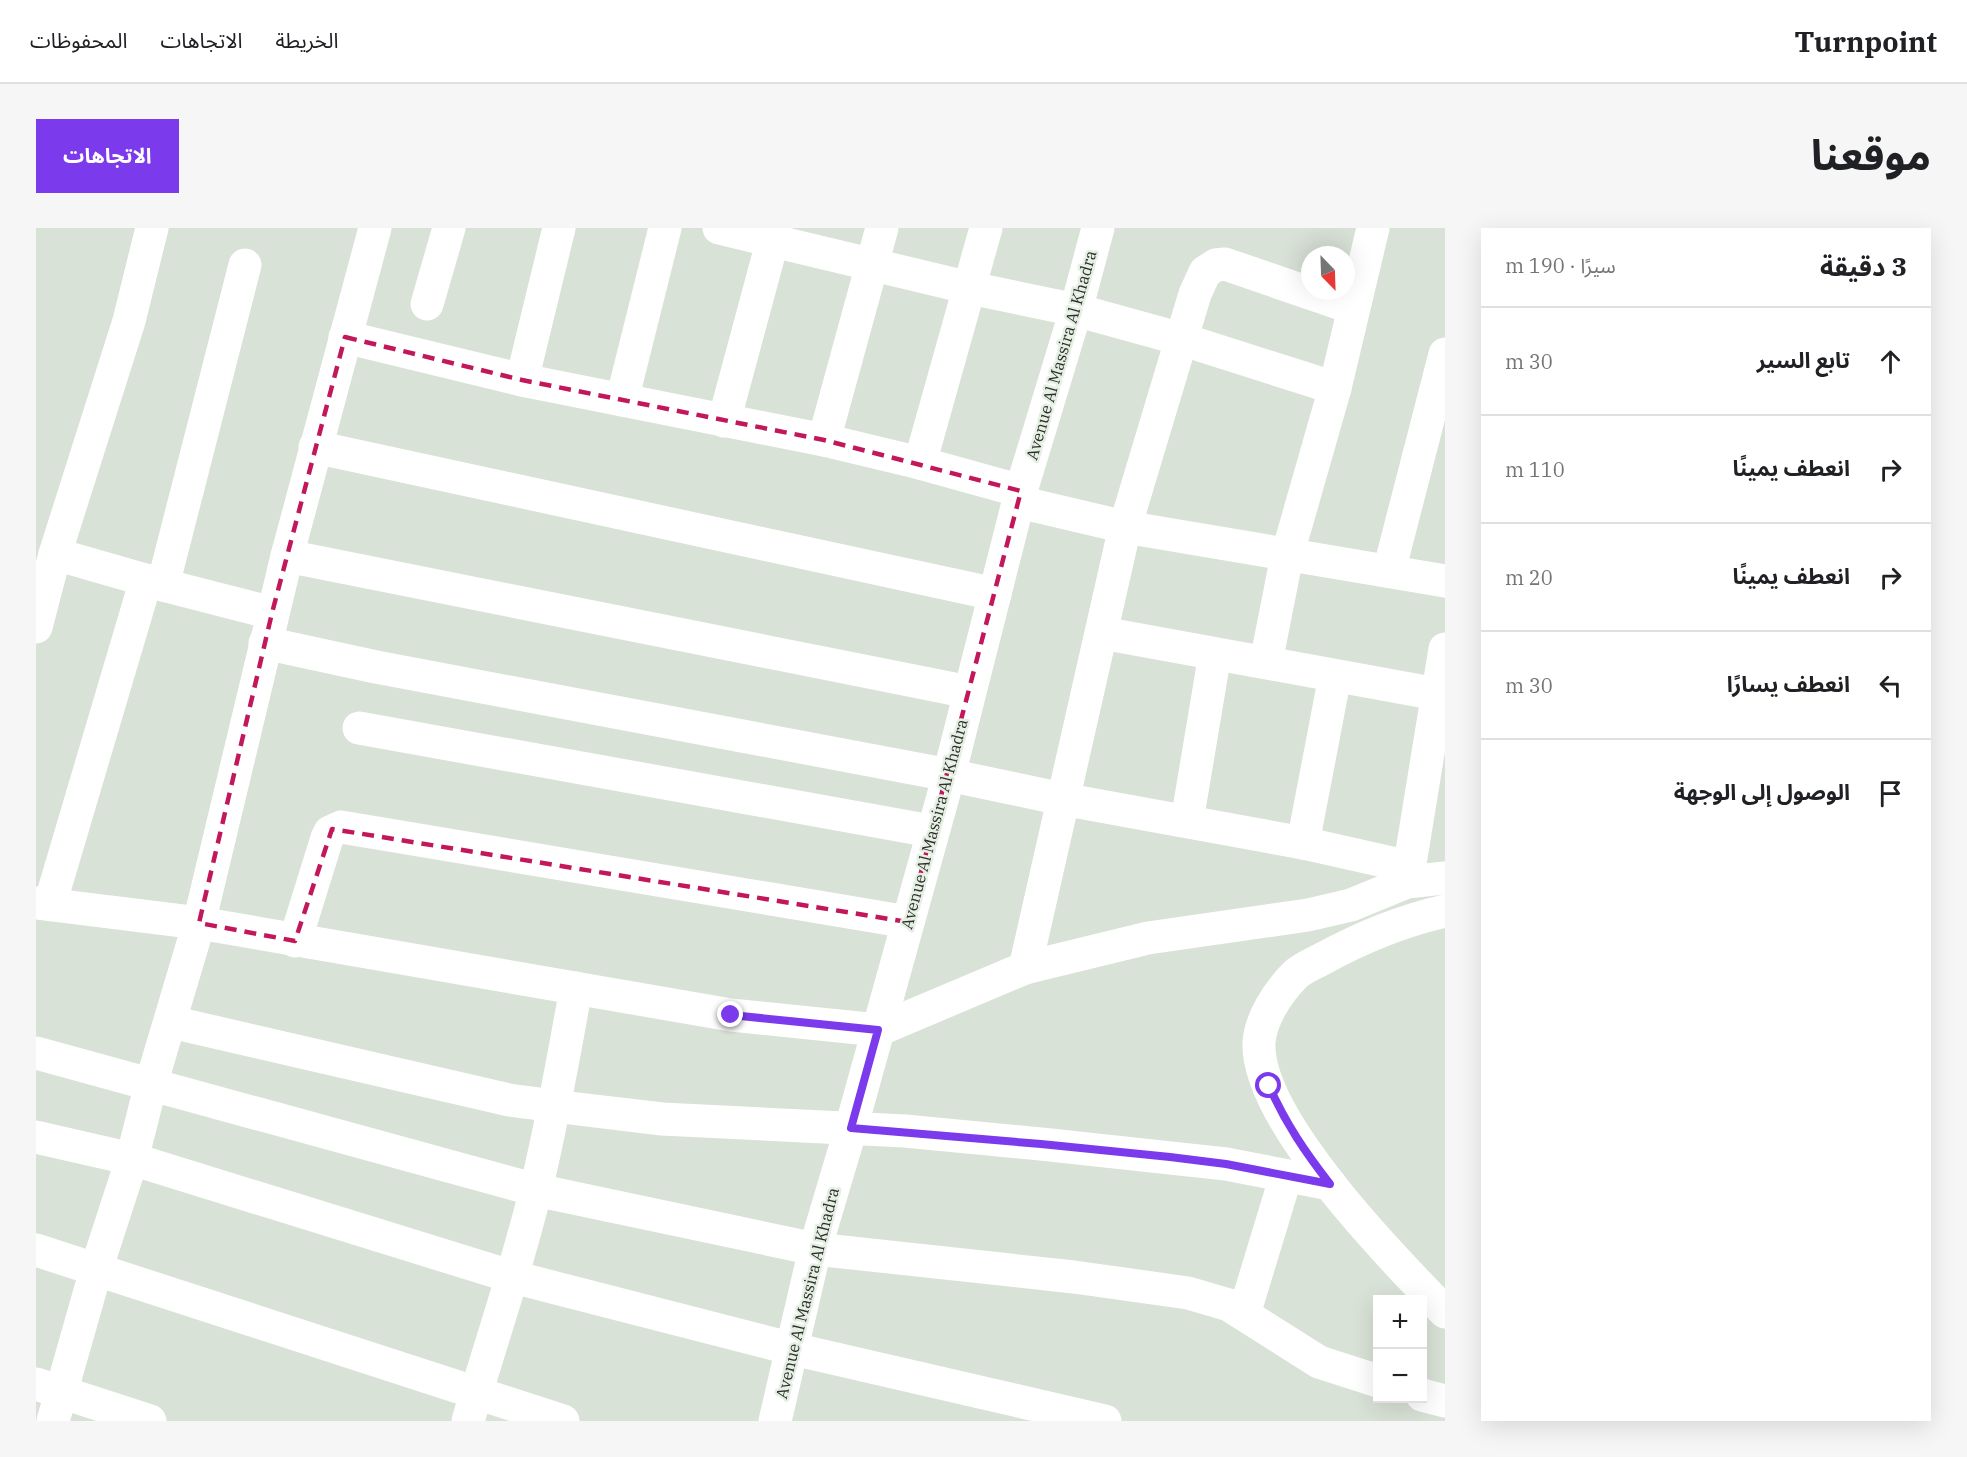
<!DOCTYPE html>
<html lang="ar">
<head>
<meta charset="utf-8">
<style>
  :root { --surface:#fff; --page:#f6f6f6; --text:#202124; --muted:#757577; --line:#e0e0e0; --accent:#7c3aed }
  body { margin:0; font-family:"IBM Plex Serif","Noto Sans Arabic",serif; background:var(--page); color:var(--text); direction:rtl }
  .controls { position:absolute; right:18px; bottom:18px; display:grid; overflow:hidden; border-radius:0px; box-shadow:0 6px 24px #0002 }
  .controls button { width:54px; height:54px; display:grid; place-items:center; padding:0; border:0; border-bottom:2px solid var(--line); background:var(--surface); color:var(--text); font:30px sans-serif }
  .compass { position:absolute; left:1265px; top:18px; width:54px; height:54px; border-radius:50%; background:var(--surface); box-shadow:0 6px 24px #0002; rotate:157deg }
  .stop { position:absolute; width:18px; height:18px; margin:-14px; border:4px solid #7c3aed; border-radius:50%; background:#fff }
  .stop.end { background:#7c3aed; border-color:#fff; box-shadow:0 2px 6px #0008 }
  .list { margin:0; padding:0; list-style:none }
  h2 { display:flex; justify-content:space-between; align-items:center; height:78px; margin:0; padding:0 24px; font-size:26px }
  h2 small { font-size:20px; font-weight:400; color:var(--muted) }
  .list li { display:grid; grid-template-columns:39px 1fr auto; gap:18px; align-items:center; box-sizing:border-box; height:108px; padding:0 24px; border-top:2px solid var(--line) }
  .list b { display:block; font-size:22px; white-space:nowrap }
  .list em { font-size:20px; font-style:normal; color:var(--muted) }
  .icon { flex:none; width:33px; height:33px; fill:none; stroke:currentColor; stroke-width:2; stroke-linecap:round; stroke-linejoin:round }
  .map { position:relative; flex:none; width:1409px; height:1193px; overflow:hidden; direction:ltr; border-radius:0px }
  header { display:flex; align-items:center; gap:36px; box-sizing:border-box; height:84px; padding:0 30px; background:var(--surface); border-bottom:2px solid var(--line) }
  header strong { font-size:28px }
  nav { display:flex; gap:33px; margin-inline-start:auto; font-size:21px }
  .intro { display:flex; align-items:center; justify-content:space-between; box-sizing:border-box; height:144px; padding:0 36px }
  h1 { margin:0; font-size:42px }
  .button { padding:15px 27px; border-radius:0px; background:var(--accent); color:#fff; font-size:21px; font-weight:700 }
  main { display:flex; gap:36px; padding:0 36px }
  aside { flex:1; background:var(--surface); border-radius:0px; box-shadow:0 6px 24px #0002 }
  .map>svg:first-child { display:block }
</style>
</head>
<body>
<header>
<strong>Turnpoint</strong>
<nav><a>الخريطة</a><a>الاتجاهات</a><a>المحفوظات</a></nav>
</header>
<div class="intro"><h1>موقعنا</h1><a class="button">الاتجاهات</a></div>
<main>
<aside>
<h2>3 دقيقة<small>سيرًا · 190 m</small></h2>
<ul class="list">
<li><svg class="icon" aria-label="ahead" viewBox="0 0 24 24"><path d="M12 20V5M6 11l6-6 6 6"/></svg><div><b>تابع السير</b></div><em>30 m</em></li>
<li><svg class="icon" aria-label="right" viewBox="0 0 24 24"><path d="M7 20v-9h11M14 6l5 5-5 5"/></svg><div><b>انعطف يمينًا</b></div><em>110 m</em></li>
<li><svg class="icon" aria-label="right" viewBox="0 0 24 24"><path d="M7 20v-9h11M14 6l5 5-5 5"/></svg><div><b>انعطف يمينًا</b></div><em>20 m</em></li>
<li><svg class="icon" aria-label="left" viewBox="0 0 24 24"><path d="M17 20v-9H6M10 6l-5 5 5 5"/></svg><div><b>انعطف يسارًا</b></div><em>30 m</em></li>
<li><svg class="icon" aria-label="arrive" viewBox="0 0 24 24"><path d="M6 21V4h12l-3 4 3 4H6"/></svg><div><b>الوصول إلى الوجهة</b></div></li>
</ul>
</aside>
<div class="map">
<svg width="1409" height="1193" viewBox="0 0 1409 1193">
  <rect width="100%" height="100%" fill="#d9e2d6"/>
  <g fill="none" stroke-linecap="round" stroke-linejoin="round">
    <g stroke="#fff" stroke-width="33">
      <path d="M683,0L934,60L1040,82L1145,111L1299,160"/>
      <path d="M391,76L413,0"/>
      <path d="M309,109L486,152L788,212L884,235L985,263"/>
      <path d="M486,152L523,0"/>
      <path d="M586,172L629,0"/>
      <path d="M688,193L740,0"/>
      <path d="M788,212L846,0"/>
      <path d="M279,219L959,366"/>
      <path d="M884,235L950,0"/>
      <path d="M983,274L1089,299L1409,353"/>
      <path d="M19,326L127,357L236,385"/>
      <path d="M251,328L933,464"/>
      <path d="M1353,343L1409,126"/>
      <path d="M127,357L209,37"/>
      <path d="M0,399L19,326L93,93L116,0"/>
      <path d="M1066,405L1401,466"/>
      <path d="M229,415L340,439L913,547L1026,571L1267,615L1374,639"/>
      <path d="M1230,434L1251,328L1299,160L1337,0"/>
      <path d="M323,500L895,603"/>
      <path d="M1151,593L1179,426"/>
      <path d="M1267,615L1299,448"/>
      <path d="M1371,654L1409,421"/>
      <path d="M0,675L163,695L695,787L842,802L989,740L1112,710L1272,687L1315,677L1371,654L1409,650"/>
      <path d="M14,676L110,352"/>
      <path d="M1409,683C1365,693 1326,709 1286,731C1277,736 1266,740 1259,747C1242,764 1225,790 1223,814C1219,890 1357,1031 1409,1084"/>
      <path d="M259,713L291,610L294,604L305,599L872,694"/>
      <path d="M989,740L1089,299L1159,66L1169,44L1180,37L1189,36L1317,80"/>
      <path d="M135,794L473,872L534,880L626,891L869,903L1005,916L1190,936L1294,956"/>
      <path d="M0,825L500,962L779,1021L1038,1049L1152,1065L1193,1077L1283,1134L1342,1153"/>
      <path d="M0,909L96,931L477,1049L757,1121L1069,1193"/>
      <path d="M0,1022L527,1193"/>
      <path d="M1208,1086L1250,948"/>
      <path d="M0,1156L114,1193"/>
      <path d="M1386,1167L1409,1173"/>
      <path d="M17,1193L60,1042L96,931L115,856L163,695L251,328L339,0"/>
      <path d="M432,1193C454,1116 481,1040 500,961C516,895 528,828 540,760"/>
      <path d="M739,1193L779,1021L815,900L913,547L985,263L1040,82L1062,0"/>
    </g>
  </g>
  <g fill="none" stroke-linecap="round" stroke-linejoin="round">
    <path stroke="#7c3aed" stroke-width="8" d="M695,787L842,802L815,900L1005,916L1134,929L1190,936L1294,956C1269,924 1250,896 1233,858"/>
  </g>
  <path fill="none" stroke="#c2185b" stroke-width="4.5" stroke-dasharray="12 8" stroke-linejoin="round" d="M309,109L486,152L788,212L985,263L872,694L296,601L259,713L163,695L236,385Z"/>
  <g text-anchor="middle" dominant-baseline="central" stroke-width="5" stroke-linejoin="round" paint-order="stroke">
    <g font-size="16" fill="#2b2f2a" stroke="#e6efe3">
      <text transform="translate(1025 127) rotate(-74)">Avenue Al Massira Al Khadra</text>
      <text transform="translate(898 596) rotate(-75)">Avenue Al Massira Al Khadra</text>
      <text transform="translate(771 1065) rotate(-76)">Avenue Al Massira Al Khadra</text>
    </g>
  </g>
</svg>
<div class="controls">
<button>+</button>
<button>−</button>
</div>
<svg class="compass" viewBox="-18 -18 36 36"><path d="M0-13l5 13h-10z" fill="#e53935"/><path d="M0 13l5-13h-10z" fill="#757577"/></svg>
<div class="stop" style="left:1233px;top:858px"></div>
<div class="stop end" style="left:695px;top:787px"></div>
</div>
</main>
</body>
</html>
